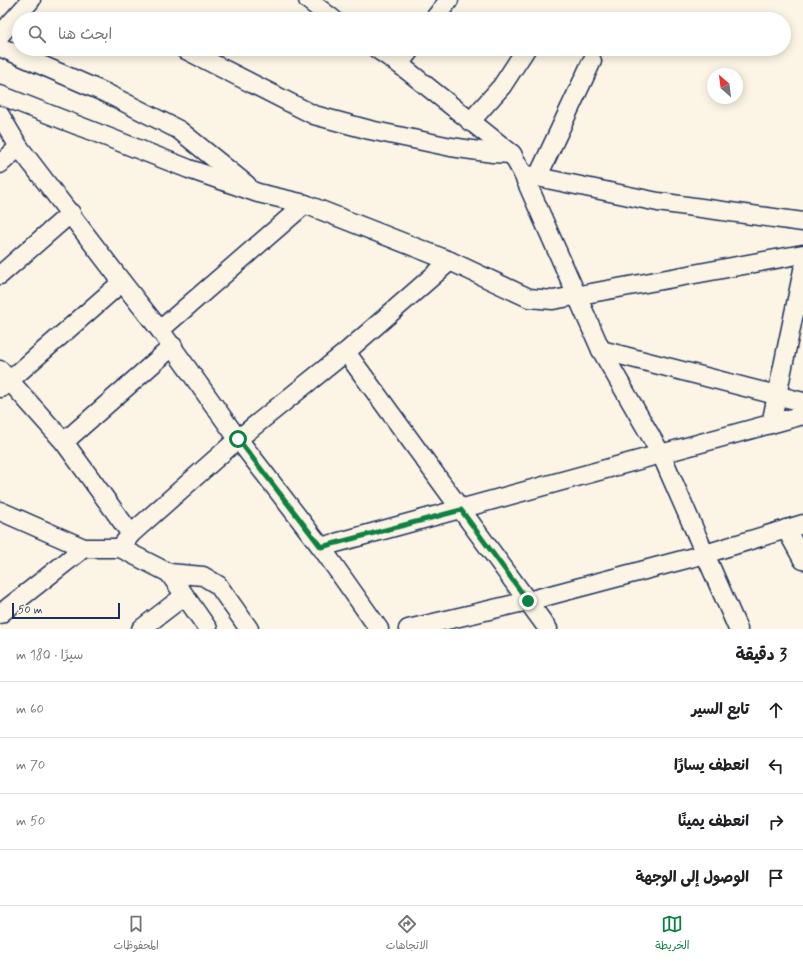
<!DOCTYPE html>
<html lang="ar">
<head>
<meta charset="utf-8">
<style>
  :root { --surface:#fff; --page:#f6f6f6; --text:#202124; --muted:#757577; --line:#e0e0e0; --accent:#0b8043 }
  body { margin:0; font-family:Mynerve,"Playpen Sans Arabic",sans-serif; background:var(--page); color:var(--text); direction:rtl }
  .compass { position:absolute; left:707px; top:68px; width:36px; height:36px; border-radius:50%; background:var(--surface); box-shadow:0 2px 10px #0003; rotate:332deg }
  .scale { position:absolute; left:12px; bottom:10px; width:108px; box-sizing:border-box; padding-left:4px; border:2px solid #1b2f5e; border-top:0; font-size:11px; line-height:14px; white-space:nowrap; color:#1b2f5e; -webkit-text-stroke:3px #fcf5e5; paint-order:stroke }
  .stop { position:absolute; width:12px; height:12px; margin:-9px; border:3px solid #0b8043; border-radius:50%; background:#fff }
  .stop.end { background:#0b8043; border-color:#fff; box-shadow:0 1px 4px #0008 }
  .list { margin:0; padding:0; list-style:none }
  h2 { display:flex; justify-content:space-between; align-items:center; height:52px; margin:0; padding:0 16px; font-size:17px }
  h2 small { font-size:13px; font-weight:400; color:var(--muted) }
  .list li { display:grid; grid-template-columns:26px 1fr auto; gap:12px; align-items:center; box-sizing:border-box; height:56px; padding:0 16px; border-top:1px solid var(--line) }
  .list b { display:block; font-size:15px; white-space:nowrap }
  .list em { font-size:13px; font-style:normal; color:var(--muted) }
  .icon { flex:none; width:22px; height:22px; fill:none; stroke:currentColor; stroke-width:2; stroke-linecap:round; stroke-linejoin:round }
  .map { position:relative; flex:none; width:803px; height:629px; overflow:hidden; direction:ltr }
  .search { position:absolute; background:var(--surface); box-shadow:0 2px 10px #0003; left:12px; right:12px; top:12px; height:44px; display:flex; align-items:center; gap:10px; box-sizing:border-box; padding:0 14px; border-radius:22px; color:var(--muted); font-size:15px }
  .sheet { height:276px; background:var(--surface) }
  nav { display:flex; justify-content:space-around; align-items:center; box-sizing:border-box; height:56px; border-top:1px solid var(--line); background:var(--surface); font-size:11px; color:var(--muted) }
  nav a { display:grid; justify-items:center; gap:2px }
  nav .on { color:var(--accent) }
  .map>svg:first-child { display:block }
</style>
</head>
<body>
<div class="map">
<svg width="803" height="629" viewBox="0 0 803 629">
  <rect width="100%" height="100%" fill="#fcf5e5"/>
  <filter id="ink" filterUnits="userSpaceOnUse"><feTurbulence type="fractalNoise" baseFrequency=".025" numOctaves="2"/><feDisplacementMap in="SourceGraphic" scale="8" xChannelSelector="R" yChannelSelector="G"/><feConvolveMatrix kernelMatrix="1 2 1 2 8 2 1 2 1" color-interpolation-filters="sRGB"/></filter>
  <g filter="url(#ink)">
    <g fill="none" stroke-linecap="round" stroke-linejoin="round">
      <g stroke="#1b2f5e" stroke-width="21">
        <g id="minor">
          <path d="M308,0L333,19"/>
          <path d="M434,19L449,0"/>
          <path d="M0,35L31,0"/>
          <path d="M0,47L108,94L179,130L247,185"/>
          <path d="M184,49L314,115L370,130L451,147L493,153L512,154L523,174L658,202L803,222"/>
          <path d="M377,49L399,64L512,154"/>
          <path d="M399,64L411,49"/>
          <path d="M0,95L189,169L258,193L305,204L450,261L529,298L553,300L803,254"/>
          <path d="M0,115L19,147L122,282L160,330L238,439L321,547L379,629"/>
          <path d="M470,122L502,86L526,49"/>
          <path d="M0,164L19,147"/>
          <path d="M523,174L601,350L661,454L738,629"/>
          <path d="M538,176L592,61"/>
          <path d="M0,275L71,213"/>
          <path d="M160,330L305,204"/>
          <path d="M601,350L803,402"/>
          <path d="M346,352L548,629"/>
          <path d="M0,370L64,442L131,534"/>
          <path d="M1,388L122,282"/>
          <path d="M771,424L803,270"/>
          <path d="M64,442L173,346"/>
          <path d="M0,511L84,548H120L169,573L203,576L218,585L249,629"/>
          <path d="M786,529L803,560"/>
          <path d="M321,547L803,415"/>
          <path d="M120,548L131,534L238,439L346,352L450,261"/>
          <path d="M169,573L208,629"/>
          <path d="M0,614L84,548"/>
          <path d="M141,629L184,596"/>
          <path d="M408,629L528,601L705,554L803,524"/>
        </g>
      </g>
      <use href="#minor" stroke="#fcf5e5" stroke-width="18"/>
    </g>
  </g>
  <g fill="none" stroke-linecap="round" stroke-linejoin="round" filter="url(#ink)">
    <path stroke="#0b8043" stroke-width="5" d="M238,439L321,547L461,510L528,601"/>
  </g>
</svg>
<svg class="compass" viewBox="-18 -18 36 36"><path d="M0-13l5 13h-10z" fill="#e53935"/><path d="M0 13l5-13h-10z" fill="#757577"/></svg>
<div class="scale">50 m</div>
<div class="stop" style="left:238px;top:439px"></div>
<div class="stop end" style="left:528px;top:601px"></div>
<div class="search"><svg class="icon" aria-label="search" viewBox="0 0 24 24"><circle cx="10" cy="10" r="6"/><path d="M15 15l6 6"/></svg>ابحث هنا</div>
</div>
<section class="sheet">
<h2>3 دقيقة<small>سيرًا · 180 m</small></h2>
<ul class="list">
<li><svg class="icon" aria-label="ahead" viewBox="0 0 24 24"><path d="M12 20V5M6 11l6-6 6 6"/></svg><div><b>تابع السير</b></div><em>60 m</em></li>
<li><svg class="icon" aria-label="left" viewBox="0 0 24 24"><path d="M17 20v-9H6M10 6l-5 5 5 5"/></svg><div><b>انعطف يسارًا</b></div><em>70 m</em></li>
<li><svg class="icon" aria-label="right" viewBox="0 0 24 24"><path d="M7 20v-9h11M14 6l5 5-5 5"/></svg><div><b>انعطف يمينًا</b></div><em>50 m</em></li>
<li><svg class="icon" aria-label="arrive" viewBox="0 0 24 24"><path d="M6 21V4h12l-3 4 3 4H6"/></svg><div><b>الوصول إلى الوجهة</b></div></li>
</ul>
</section>
<nav>
<a class="on"><svg class="icon" aria-label="map" viewBox="0 0 24 24"><path d="M3 6l6-2 6 2 6-2v14l-6 2-6-2-6 2zM9 4v14M15 6v14"/></svg>الخريطة</a>
<a><svg class="icon" aria-label="directions" viewBox="0 0 24 24"><path d="M12 3l9 9-9 9-9-9zM9 14v-3h6M13 9l2 2-2 2"/></svg>الاتجاهات</a>
<a><svg class="icon" aria-label="saved" viewBox="0 0 24 24"><path d="M7 4h10v16l-5-4-5 4z"/></svg>المحفوظات</a>
</nav>
</body>
</html>
